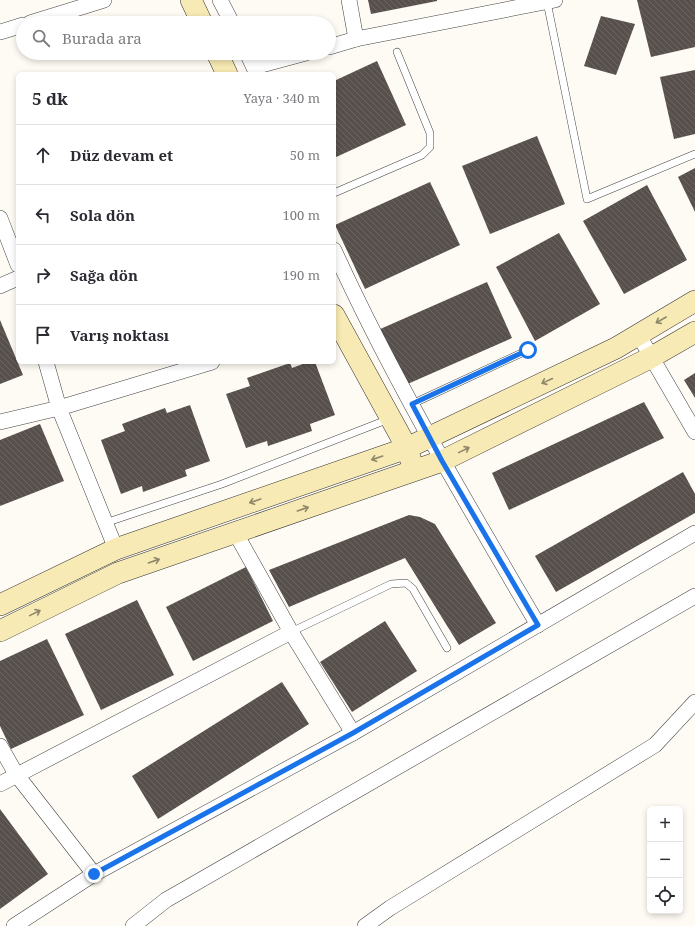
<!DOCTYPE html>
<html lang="tr">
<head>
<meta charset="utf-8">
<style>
  :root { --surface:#fff; --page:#f2f2f3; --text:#2b2b33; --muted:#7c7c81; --line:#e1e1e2 }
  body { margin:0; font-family:"Noto Serif",serif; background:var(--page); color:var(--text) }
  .controls { position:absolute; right:12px; bottom:12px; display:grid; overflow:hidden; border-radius:6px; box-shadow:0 2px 6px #0003 }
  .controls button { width:36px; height:36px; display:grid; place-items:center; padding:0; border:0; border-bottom:1px solid var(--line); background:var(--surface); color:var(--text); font:20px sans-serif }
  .stop { position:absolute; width:12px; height:12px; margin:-9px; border:3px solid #1a73e8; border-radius:50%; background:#fff }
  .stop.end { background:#1a73e8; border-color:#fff; box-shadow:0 1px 4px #0008 }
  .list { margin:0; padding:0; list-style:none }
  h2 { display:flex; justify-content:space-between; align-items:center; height:52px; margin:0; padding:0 16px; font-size:17px }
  h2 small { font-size:13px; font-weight:400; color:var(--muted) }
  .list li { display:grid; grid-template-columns:26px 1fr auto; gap:12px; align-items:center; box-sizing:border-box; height:60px; padding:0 16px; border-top:1px solid var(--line) }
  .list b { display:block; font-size:15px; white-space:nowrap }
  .list em { font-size:13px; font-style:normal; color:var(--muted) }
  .icon { flex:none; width:22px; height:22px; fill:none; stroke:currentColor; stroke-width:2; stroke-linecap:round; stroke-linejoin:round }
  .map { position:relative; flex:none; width:695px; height:926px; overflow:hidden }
  .search { position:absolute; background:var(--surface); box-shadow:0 2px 6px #0003; left:16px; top:16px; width:320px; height:44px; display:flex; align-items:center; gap:10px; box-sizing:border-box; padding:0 14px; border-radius:22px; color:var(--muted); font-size:15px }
  .panel { position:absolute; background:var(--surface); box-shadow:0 2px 6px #0003; left:16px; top:72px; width:320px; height:292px; border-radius:6px }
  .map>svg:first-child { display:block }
</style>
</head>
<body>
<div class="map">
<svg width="695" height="926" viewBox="0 0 695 926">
  <defs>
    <pattern id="building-back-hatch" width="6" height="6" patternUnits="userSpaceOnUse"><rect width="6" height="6" fill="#58504d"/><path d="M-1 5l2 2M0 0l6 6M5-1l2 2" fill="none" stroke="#6b6562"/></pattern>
  </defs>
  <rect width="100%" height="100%" fill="#fefbf4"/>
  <g fill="url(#building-back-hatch)">
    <path d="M368,0H437V1L371,14Z"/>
    <path d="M637,0H695V47L651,57Z"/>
    <path d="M601,16L635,24L616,75L584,66Z"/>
    <path d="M377,61L406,125L334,158V81Z"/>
    <path d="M695,70V134L674,139L660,77Z"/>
    <path d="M537,136L565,204L490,234L462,166Z"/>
    <path d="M695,168V212L678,177Z"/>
    <path d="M430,182L460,245L365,289L335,225Z"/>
    <path d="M647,185L687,260L624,294L583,221Z"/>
    <path d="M559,233L600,304L535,341L496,267Z"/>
    <path d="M487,282L512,338L403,386L378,330Z"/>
    <path d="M0,320L23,375L0,384Z"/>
    <path d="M308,362H315L335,415L310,424L312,431L268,446L267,441L246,448L226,394L250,386L247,378L290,363L292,368Z"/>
    <path d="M695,373V398L684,380Z"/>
    <path d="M644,402L664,438L509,510L492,473Z"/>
    <path d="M190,405L210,461L185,470L187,476L143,492L142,486L121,494L101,440L125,431L122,424L165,408L167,413Z"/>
    <path d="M40,424L64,481L0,506V440Z"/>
    <path d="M683,472L695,494V513L556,592L535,556Z"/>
    <path d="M409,515L420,517L435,524L496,623L459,645L405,558L289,607L269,570Z"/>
    <path d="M246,567L273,621L193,661L166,607Z"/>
    <path d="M137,600L174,675L101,710L65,634Z"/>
    <path d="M385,621L417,671L352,712L320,662Z"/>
    <path d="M47,639L84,715L11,749L0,726V661Z"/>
    <path d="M282,682L309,724L158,819L132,776Z"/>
    <path d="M0,809L48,874L0,909Z"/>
  </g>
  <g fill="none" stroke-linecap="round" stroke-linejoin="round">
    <g stroke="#434343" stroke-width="8">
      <g id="lane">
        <path d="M547,2L587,199L695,154"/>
        <path d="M334,193L422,155L430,147V133L397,52"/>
        <path d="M412,404L528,350"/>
        <path d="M105,523L222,484L389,419"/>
        <path d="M291,632L391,584L406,583L413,589L447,648"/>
      </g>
    </g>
    <g stroke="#434343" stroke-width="16">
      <g id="street">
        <path d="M220,0L232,23"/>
        <path d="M349,0L356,39"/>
        <path d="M30,23L104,0"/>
        <path d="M0,32L23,25"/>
        <path d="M329,47L356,39L555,0"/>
        <path d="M247,53L257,74"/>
        <path d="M254,67L306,53"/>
        <path d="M0,218L18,265"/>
        <path d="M334,250C393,380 466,502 538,625"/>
        <path d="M0,286L18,278"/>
        <path d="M638,334L695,432"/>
        <path d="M46,362L59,408L116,549"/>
        <path d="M0,422L59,408L212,362"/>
        <path d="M235,532L291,632L353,733"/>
        <path d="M0,746L16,774L94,874"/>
        <path d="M0,784L291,632"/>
        <path d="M14,926L94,874L353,733L695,533"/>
        <path d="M133,926L166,900L695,596"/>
        <path d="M365,926L390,908L655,745L695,702"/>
      </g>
    </g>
    <g stroke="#323232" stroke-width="22">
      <g id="secondary">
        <path d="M191,0L202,23"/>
        <path d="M217,53L227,74"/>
        <path d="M334,315L407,448L411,461"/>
        <path d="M0,605L116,549L407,448L616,348L695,301"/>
        <path d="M0,631L118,573L442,461L650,358L695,332"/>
      </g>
    </g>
    <use href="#lane" stroke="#fff" stroke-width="7"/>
    <use href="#street" stroke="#fff" stroke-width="15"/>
    <use href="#secondary" stroke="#f8eab4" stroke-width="21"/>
  </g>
  <defs><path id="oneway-shaft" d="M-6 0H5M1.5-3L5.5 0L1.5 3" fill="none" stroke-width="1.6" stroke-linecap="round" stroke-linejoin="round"/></defs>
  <g stroke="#90886a">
    <use href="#oneway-shaft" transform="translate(661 320) rotate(150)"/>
    <use href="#oneway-shaft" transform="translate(547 381) rotate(155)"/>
    <use href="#oneway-shaft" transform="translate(464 450) rotate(-26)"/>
    <use href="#oneway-shaft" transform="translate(377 458) rotate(161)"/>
    <use href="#oneway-shaft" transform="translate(255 501) rotate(161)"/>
    <use href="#oneway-shaft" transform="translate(303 509) rotate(-19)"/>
    <use href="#oneway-shaft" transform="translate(154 561) rotate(-19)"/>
    <use href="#oneway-shaft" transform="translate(35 613) rotate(-26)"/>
  </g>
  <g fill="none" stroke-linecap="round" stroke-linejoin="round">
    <path stroke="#1a73e8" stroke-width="5" d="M94,874L353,733L538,625L442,461L412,404L528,350"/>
  </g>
</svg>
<div class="controls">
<button>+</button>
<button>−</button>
<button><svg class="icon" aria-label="locate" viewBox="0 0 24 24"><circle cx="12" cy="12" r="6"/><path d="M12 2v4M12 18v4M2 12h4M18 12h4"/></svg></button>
</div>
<div class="stop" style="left:528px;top:350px"></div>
<div class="stop end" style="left:94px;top:874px"></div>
<div class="search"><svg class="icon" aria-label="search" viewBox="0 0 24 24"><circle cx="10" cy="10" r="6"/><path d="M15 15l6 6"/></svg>Burada ara</div>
<section class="panel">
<h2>5 dk<small>Yaya · 340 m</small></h2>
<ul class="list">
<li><svg class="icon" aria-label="ahead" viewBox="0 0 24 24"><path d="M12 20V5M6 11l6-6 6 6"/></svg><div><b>Düz devam et</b></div><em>50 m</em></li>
<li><svg class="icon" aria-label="left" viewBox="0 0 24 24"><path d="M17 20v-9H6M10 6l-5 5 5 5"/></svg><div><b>Sola dön</b></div><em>100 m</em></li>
<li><svg class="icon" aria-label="right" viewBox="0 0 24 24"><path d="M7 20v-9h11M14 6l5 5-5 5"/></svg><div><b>Sağa dön</b></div><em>190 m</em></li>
<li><svg class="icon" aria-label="arrive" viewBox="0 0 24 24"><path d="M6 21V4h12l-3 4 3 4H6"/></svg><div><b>Varış noktası</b></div></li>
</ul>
</section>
</div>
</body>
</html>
